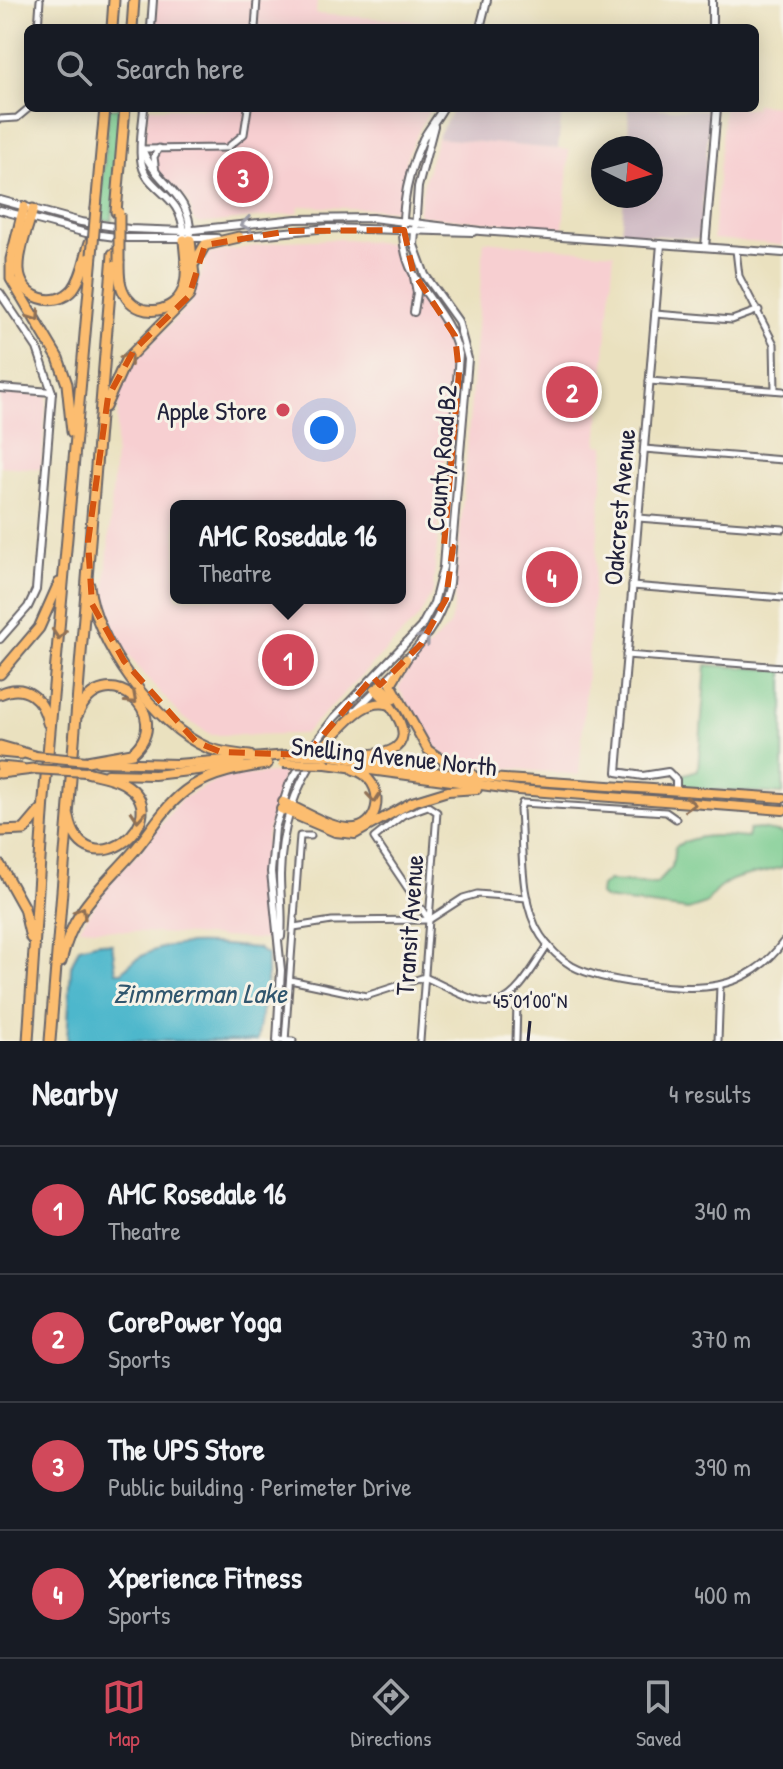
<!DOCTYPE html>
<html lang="en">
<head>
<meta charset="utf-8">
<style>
  :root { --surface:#171b24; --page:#20242c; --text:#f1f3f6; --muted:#9ea1a6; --line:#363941; --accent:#d1495b }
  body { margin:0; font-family:"Patrick Hand",sans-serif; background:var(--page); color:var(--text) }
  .compass { position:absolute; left:591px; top:136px; width:72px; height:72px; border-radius:50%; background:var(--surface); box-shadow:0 4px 20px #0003; rotate:95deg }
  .you { position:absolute; left:324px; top:430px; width:28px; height:28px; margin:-20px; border:6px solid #fff; border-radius:50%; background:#1a73e8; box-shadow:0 0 0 12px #1a73e833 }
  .badge { display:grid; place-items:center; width:52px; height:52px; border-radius:50%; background:var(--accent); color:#fff; font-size:26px; font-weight:700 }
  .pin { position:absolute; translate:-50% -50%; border:4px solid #fff; box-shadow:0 2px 8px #0006 }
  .popup { position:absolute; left:170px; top:500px; width:236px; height:104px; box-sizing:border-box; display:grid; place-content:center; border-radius:12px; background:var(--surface); filter:drop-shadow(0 2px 6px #0005); font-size:26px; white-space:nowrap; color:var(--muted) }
  .popup b { font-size:30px; color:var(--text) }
  .popup::after { content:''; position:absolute; left:50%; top:100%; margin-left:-16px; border:16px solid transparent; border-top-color:var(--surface) }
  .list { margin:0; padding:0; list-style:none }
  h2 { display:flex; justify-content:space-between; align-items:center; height:104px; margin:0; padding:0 32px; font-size:34px }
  h2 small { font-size:26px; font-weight:400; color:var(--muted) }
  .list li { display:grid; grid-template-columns:52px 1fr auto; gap:24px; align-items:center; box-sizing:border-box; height:128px; padding:0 32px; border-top:2px solid var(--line) }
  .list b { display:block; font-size:30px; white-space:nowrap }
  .list p { margin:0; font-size:26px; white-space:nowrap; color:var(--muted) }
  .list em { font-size:26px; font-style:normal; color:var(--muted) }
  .icon { flex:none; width:44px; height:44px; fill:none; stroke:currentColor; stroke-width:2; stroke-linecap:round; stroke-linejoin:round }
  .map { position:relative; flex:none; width:783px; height:1041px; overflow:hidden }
  .search { position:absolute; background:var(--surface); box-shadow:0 4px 20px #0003; left:24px; right:24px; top:24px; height:88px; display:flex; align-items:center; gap:20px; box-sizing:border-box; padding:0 28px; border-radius:12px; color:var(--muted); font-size:30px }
  .sheet { height:616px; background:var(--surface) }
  nav { display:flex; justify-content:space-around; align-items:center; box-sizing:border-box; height:112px; border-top:2px solid var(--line); background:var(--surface); font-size:22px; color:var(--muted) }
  nav a { display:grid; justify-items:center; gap:4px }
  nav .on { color:var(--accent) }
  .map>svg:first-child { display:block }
</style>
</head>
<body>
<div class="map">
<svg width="783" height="1041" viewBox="0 0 783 1041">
  <rect width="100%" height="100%" fill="#f7f3e8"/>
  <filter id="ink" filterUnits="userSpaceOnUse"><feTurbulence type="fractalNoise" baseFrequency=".0125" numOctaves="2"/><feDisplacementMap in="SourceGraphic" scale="16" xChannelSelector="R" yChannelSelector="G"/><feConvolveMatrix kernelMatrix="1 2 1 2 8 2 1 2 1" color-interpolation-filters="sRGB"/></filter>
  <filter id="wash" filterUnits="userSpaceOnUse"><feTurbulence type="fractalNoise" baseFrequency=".006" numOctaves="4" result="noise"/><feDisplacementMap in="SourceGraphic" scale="32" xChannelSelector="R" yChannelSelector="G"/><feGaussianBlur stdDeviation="1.8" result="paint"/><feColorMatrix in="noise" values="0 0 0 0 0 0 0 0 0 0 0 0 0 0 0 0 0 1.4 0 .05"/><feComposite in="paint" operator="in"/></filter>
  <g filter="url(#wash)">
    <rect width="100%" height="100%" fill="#eae1bf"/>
    <g fill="#f7cfd1" fill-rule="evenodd">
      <path d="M157,0H317L316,14L472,25L155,28Z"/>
      <path d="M755,104L783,106V245L713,239L724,108H755Z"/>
      <path d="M148,108H430L408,153L398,210L299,206L298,213L200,224L193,220L188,201L159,175L145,137Z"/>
      <path d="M437,138L569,150L563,229L422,216L418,213L424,182Z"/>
      <path d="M340,239L388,243L395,249L413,289L437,314L449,335L453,365L433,591L419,617L304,734L212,735L182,717L139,669L119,642L108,613L105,593L119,397L133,364L191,302L208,254L285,241ZM176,506H400V598H176Z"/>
      <path d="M484,241L614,253L597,445L605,446L579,775L454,763L435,747L398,688L413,661L449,627L454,607Z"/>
      <path d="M0,392L47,396L41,469L0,466Z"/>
      <path d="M284,772L266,838L269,940L79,928L117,874L138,854L180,800L222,777Z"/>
    </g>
    <g fill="#d2bdc6">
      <path d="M454,108H562L558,149L437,138Z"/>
      <path d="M628,108L710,110L700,239L621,233L624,196H651V148H629Z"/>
    </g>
    <g fill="#77cb8e" stroke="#4c7664" stroke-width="2">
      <path d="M109,108H121L112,221L99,219Z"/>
      <path d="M706,665L783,670V794L681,788L678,776L698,770Z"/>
      <path d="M760,829L783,833V867C750,877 725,872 706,904L688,910L605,899L600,895L601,886L608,881L656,884L672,867L675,847C698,832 721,836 747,838L749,830Z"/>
    </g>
    <path fill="#4eb7cc" stroke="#386c84" stroke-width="2" d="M99,942L112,944L116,972H122C155,934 211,944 257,948L267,955V979L257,1041H67L71,966L79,947Z"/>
  </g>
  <g filter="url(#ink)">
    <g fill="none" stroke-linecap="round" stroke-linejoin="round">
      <g stroke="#686569" stroke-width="9">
        <g id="minor">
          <path d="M38,28L40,0"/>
          <path d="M255,28L257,0"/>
          <path d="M0,119L17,118L29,108"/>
          <path d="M142,149L227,148L244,134L248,108"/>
          <path d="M156,172L154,157L159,148"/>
          <path d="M736,250L739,276L774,344L775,390"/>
          <path d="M655,314L732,320L759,310"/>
          <path d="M649,381L783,391"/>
          <path d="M644,449L783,460"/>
          <path d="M638,518L783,529"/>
          <path d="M632,586L783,598"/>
          <path d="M626,655L783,667"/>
          <path d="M676,819L666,812L522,803L520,810C523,849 519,903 541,936C549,948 560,959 572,966C601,982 686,992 718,985C744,980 768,964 783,942"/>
          <path d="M294,927L332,921L429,920L463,898L477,894L527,898"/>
          <path d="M290,980L366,996L425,977C500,1014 502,1018 548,945"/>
          <path d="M512,997L517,1004L516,1041"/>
          <path d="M277,1040L293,1041"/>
          <path d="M285,1041L300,836H311"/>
          <path d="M420,1041L437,812L428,806L403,815L374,838L429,920"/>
          <path d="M718,1041L720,985"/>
        </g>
      </g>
      <g stroke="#686569" stroke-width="10">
        <g id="tertiary">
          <path d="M712,0V28"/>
          <path d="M151,28L153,0"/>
          <path d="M480,28L487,0"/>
          <path d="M144,108C143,124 139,143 141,159C144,192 181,191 184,233"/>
          <path d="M142,149C156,184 191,194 190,233"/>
          <path d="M0,200L81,222L129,229L184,231L296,219L372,218L480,231L783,253"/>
          <path d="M0,210L86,233L123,238H217"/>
          <path d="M236,237L328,228L473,232"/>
          <path d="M661,244L617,772L643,776L668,772L676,780V790"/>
          <path d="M705,247L717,108"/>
          <path d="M0,293L37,348L52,392L36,590L28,607L0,639"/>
          <path d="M414,312L417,293L414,277"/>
          <path d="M0,388L52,392"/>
          <path d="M355,711C392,672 439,639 449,583L468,359L458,321L425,275L414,245L418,187L434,126"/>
          <path d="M281,937C283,916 280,896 280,875C281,827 296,781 326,743"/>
          <path d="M277,1041L281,970L271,872L275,828L289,785L310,750L334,718L421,627L434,603L443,567L459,354C451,321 430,302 413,273C393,237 406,175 423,139C429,128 437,119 443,108"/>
        </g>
      </g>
      <g stroke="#686569" stroke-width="11">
        <g id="primary">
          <path d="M0,753L21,755"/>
          <path d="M0,766L22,768"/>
        </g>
      </g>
      <g stroke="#686569" stroke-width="12">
        <g id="trunk">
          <path d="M406,659L391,684L428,750L453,767L472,774"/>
          <path d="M380,685L394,699"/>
          <path d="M323,746C342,730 362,696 389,705"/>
          <path d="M346,755C358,754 374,755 386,752C423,741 389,702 375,689"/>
          <path d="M331,756L461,776L783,798"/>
          <path d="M98,762L177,764L288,755"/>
          <path d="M326,764L518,790L783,810"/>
          <path d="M107,774L154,775L241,765"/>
          <path d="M283,802C302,810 326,826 347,828C383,832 387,779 354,770"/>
          <path d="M281,809L335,832L355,834L412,802L448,791L477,789"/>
        </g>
      </g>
      <g stroke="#686569" stroke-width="13">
        <g id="motorway">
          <path d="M112,28L114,0"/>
          <path d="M132,28L134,0"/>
          <path d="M24,207L11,259V279L58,358L67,384L72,432"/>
          <path d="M96,208L105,108"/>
          <path d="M33,209C28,227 18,251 19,270C20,298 55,310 73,289C83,276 85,257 90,242"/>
          <path d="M116,212L125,108"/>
          <path d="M119,262C119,275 119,287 127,298C142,318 174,313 183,290C189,275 185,256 184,240"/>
          <path d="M195,262L205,245L239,237"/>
          <path d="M105,407L126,360L189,296L194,276L190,240"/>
          <path d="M89,585C94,640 156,727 208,748C221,753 236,754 250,756"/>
          <path d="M0,674L39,628L59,583"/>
          <path d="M0,694C25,682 43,698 48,723"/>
          <path d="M78,714C103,654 178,714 132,753L87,761"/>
          <path d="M0,746L35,756"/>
          <path d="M0,773L33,769"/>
          <path d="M69,817C84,894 183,817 123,783C112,777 98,775 86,772"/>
          <path d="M0,831L24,830L41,810"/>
          <path d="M0,865L24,908L31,938"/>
          <path d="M61,962C73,908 100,890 134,851C153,829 166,803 191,787C214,772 241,768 267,764"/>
          <path d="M28,1041L44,799L92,255"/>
          <path d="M50,1041L113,254"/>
        </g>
      </g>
      <use href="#minor" stroke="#fff" stroke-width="5"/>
      <use href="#tertiary" stroke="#fff" stroke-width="6"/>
      <use href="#primary" stroke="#fcbd6f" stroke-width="7"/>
      <use href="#trunk" stroke="#fcbd6f" stroke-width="8"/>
      <use href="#motorway" stroke="#fcbd6f" stroke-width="9"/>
      <g stroke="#686569" stroke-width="12" stroke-linecap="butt">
        <g id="trunk-bridge">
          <path d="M288,755L331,756"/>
          <path d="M35,756L87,761"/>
          <path d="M283,763L326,764"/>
          <path d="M33,769L86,772"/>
        </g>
      </g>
      <g stroke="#686569" stroke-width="13" stroke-linecap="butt">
        <g id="motorway-bridge">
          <path d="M92,255L96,208"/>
          <path d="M119,262V213"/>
        </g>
      </g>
      <use href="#trunk-bridge" stroke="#fcbd6f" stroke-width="8"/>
      <use href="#motorway-bridge" stroke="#fcbd6f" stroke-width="9"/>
    </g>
    <defs><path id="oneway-chevron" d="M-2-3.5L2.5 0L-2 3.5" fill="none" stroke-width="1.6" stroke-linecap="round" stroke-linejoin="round" transform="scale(2)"/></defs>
    <g stroke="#9c9ca7">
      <use href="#oneway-chevron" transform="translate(246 224) rotate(173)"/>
      <use href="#oneway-chevron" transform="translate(425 638) rotate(-51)"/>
    </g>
    <g stroke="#8f7055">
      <use href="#oneway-chevron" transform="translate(35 316) rotate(56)"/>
      <use href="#oneway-chevron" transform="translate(128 358) rotate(-54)"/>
      <use href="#oneway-chevron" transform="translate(59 634) rotate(95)"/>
      <use href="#oneway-chevron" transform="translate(132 699) rotate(42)"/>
      <use href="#oneway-chevron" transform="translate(374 797) rotate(85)"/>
      <use href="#oneway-chevron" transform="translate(690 804) rotate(4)"/>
      <use href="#oneway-chevron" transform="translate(138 816) rotate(94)"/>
      <use href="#oneway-chevron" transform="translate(81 912) rotate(-60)"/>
    </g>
  </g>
  <path fill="none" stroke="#d45411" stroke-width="6" stroke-dasharray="16 10" stroke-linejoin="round" d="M404,230L413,272L455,336L459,372L444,546L453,547L446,599L421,644L380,685L373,677L306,755L221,752L196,742L124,661L92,604L88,542L108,397L134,350L189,296L205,245L289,231Z"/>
  <path fill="none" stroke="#22223b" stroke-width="3" d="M528,1041L530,1021"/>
  <circle fill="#d1495b" stroke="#f7f3e8" stroke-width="3" cx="283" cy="410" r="8"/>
  <g text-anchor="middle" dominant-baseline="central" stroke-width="6" stroke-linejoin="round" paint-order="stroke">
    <g font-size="26" fill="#22223b" stroke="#f7f3e8" text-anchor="end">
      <text x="267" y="410">Apple Store</text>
    </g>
    <g font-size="26" fill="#22223b" stroke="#f7f3e8">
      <text transform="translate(441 458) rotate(-85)">County Road B2</text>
      <text transform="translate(619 507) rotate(-85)">Oakcrest Avenue</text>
      <text transform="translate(394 756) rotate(6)">Snelling Avenue North</text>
      <text transform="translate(409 925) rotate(-86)">Transit Avenue</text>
    </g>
    <g font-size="28" font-style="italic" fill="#31566e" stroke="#f7f3e8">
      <text x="200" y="993">Zimmerman Lake</text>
    </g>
  </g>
  <g font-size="20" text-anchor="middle" fill="#22223b" stroke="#f7f3e8" stroke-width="6" stroke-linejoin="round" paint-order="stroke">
    <text x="530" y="1008">45°01'00"N</text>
  </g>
</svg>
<svg class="compass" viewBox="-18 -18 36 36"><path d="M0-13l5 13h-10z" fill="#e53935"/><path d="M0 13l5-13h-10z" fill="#9ea1a6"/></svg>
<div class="you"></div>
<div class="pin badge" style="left:288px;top:660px">1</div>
<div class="popup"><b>AMC Rosedale 16</b>Theatre</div>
<div class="pin badge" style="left:572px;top:392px">2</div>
<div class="pin badge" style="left:243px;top:177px">3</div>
<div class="pin badge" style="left:552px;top:577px">4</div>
<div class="search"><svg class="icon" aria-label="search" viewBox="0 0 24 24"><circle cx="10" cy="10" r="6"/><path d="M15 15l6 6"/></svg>Search here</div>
</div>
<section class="sheet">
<h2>Nearby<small>4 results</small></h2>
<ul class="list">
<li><span class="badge">1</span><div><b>AMC Rosedale 16</b><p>Theatre</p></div><em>340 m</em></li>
<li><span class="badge">2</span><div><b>CorePower Yoga</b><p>Sports</p></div><em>370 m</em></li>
<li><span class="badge">3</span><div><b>The UPS Store</b><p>Public building · Perimeter Drive</p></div><em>390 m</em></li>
<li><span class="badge">4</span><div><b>Xperience Fitness</b><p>Sports</p></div><em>400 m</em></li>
</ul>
</section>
<nav>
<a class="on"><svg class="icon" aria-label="map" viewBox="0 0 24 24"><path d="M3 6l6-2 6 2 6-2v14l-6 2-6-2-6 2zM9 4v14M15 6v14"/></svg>Map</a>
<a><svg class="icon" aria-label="directions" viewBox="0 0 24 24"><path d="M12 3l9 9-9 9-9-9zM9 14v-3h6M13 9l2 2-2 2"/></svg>Directions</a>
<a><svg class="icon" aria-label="saved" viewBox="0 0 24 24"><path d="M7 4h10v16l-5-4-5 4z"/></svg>Saved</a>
</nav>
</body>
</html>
